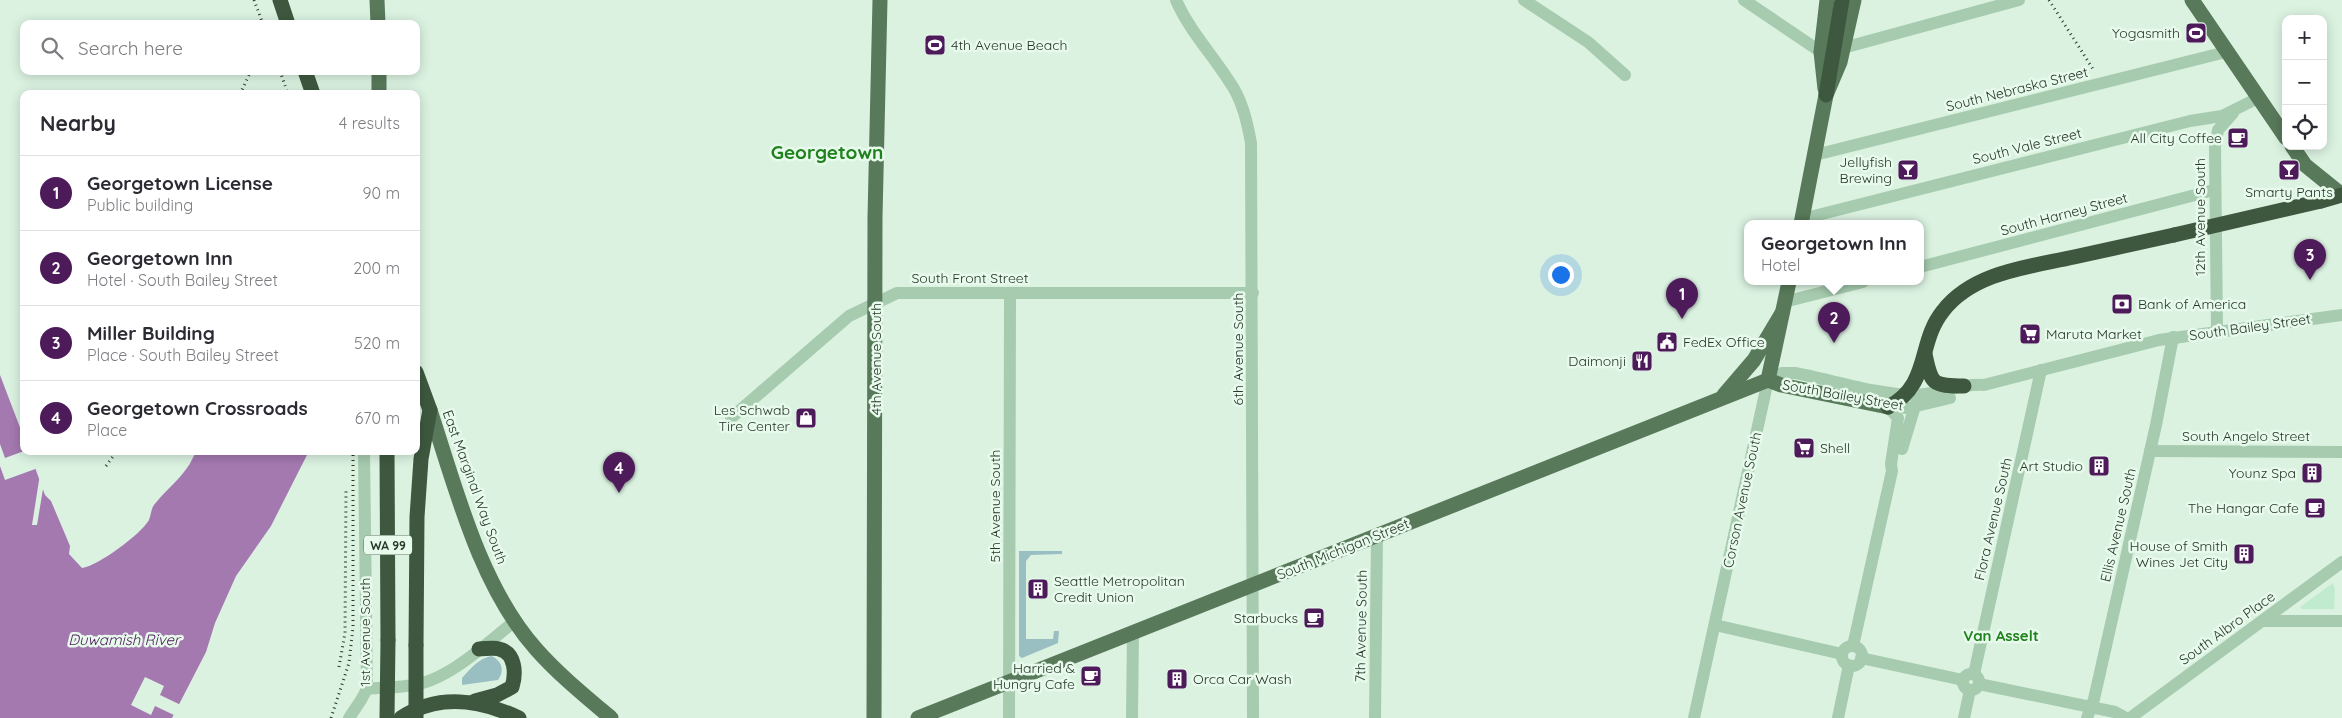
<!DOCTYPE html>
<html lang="en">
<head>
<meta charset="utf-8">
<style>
  :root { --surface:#fff; --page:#f7f7f7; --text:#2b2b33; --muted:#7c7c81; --line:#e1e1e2; --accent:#4e1b5a }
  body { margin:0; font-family:Quicksand,sans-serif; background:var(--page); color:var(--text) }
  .controls { position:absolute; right:15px; top:15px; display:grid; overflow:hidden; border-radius:10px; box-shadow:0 2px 12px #0003 }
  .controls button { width:45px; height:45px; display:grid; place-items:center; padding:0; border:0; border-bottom:1px solid var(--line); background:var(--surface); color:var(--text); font:25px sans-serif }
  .you { position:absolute; left:1560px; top:274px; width:18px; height:18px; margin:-12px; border:4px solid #fff; border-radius:50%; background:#1a73e8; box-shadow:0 0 0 8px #1a73e833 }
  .badge { display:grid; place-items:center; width:32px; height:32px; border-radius:50%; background:var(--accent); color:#fff; font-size:16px; font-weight:700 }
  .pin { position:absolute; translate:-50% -41px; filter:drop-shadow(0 1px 2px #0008) }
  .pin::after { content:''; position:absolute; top:26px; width:18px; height:15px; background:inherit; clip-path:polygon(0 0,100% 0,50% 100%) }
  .popup { position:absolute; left:1744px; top:220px; width:180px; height:65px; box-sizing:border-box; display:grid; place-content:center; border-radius:10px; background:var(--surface); filter:drop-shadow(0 1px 4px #0005); font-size:16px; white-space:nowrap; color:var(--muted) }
  .popup b { font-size:19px; color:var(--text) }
  .popup::after { content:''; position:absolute; left:50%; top:100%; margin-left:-10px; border:10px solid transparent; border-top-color:var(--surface) }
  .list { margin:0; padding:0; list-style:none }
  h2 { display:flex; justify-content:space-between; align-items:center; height:65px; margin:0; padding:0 20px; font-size:21px }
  h2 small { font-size:16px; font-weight:400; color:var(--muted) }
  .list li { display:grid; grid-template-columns:32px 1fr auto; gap:15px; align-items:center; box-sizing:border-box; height:75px; padding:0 20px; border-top:1px solid var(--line) }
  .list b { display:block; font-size:19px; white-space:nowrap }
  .list p { margin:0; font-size:16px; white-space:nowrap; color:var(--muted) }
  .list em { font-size:16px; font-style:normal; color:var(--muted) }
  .icon { flex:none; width:28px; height:28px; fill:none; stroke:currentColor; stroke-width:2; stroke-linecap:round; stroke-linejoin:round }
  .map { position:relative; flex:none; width:2342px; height:718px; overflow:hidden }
  .search { position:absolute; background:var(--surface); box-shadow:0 2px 12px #0003; left:20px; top:20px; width:400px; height:55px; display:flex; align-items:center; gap:12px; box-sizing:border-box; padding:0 18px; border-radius:10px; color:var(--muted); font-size:19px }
  .panel { position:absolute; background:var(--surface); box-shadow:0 2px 12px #0003; left:20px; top:90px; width:400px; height:365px; border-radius:10px }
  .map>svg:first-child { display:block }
</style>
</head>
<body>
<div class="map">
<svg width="2342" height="718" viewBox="0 0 2342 718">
  <rect width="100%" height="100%" fill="#dbf2e1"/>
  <g fill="#9abfc2">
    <path d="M1019,551H1062V554L1031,555L1026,561V639H1053L1054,631H1059L1058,643L1022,658L1019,656Z"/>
    <path d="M491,656C502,660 505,671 498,680L462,685V678C471,668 478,659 491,656Z"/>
  </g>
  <path fill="#c1ebce" d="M2333,583L2335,590L2334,609H2302L2300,607Z"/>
  <path fill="#a479b0" d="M0,375L24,438V451H29L45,495L51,501L70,546L69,554L82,568C98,566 141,534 149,520C151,515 151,509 154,505C164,492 178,481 187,468C191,463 193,456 197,451H309L271,526L236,576L215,623L206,652L172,718H0Z"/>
  <g fill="#dbf2e1">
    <path d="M0,444L5,458L24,451H31L38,468L5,480L0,466Z"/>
    <path d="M40,474L44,483L37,525H32Z"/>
    <path d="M145,677L164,686L160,695L181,705L176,716L155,706L151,715L131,705Z"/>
  </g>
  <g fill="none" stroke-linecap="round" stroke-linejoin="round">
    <g stroke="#a6cbae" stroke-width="12">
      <path d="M1176,0C1189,30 1211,53 1229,81C1242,99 1247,121 1251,143L1253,718"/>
      <path d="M1524,0L1588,42L1625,75"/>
      <path d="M1744,0L1821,52"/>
      <path d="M1843,48L2019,0"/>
      <path d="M1815,155L2226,52"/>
      <path d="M1802,219L2190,121L2222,116L2258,98"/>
      <path d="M1920,267L2214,190"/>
      <path d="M1784,302L1863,282"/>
      <path d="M2217,331L2215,146L2218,130L2233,113"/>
      <path d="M1888,407L1908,408L1950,398"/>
      <path d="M731,418L849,316L897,293H1253"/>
      <path d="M1902,449L1915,406"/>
      <path d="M2150,451L2342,452"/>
      <path d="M2263,621H2342"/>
      <path d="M1715,625L1842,654"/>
      <path d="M1853,646L1892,471L1891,464L1898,418L1888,407"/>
      <circle cx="1852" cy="656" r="10"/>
      <path d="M1861,658L1963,680"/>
      <circle cx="1971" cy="682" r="8"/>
      <path d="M1974,674L2041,370"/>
      <path d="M1979,684L2115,712L2126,718"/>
      <path d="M367,689C382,687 398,688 413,685C449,680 488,642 515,621"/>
      <path d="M349,718L361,700L367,689L364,451"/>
      <path d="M1009,718L1010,293"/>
      <path d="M1132,718L1133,632"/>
      <path d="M1375,718L1377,535"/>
      <path d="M1694,718L1768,380L1782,373H1795C1833,380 1878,395 1916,395C1939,394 1961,383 1984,385L2159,340L2342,315"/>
      <path d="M1838,718L1849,665"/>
      <path d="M1964,718L1970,690"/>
      <path d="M2087,718L2094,699L2156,425L2173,337"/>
      <path d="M2130,718L2342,562"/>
    </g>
    <g stroke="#58795a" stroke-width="15">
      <path d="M377,0L378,24"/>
      <path d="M2192,0L2286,138"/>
      <path d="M379,71V94"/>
      <path d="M1825,89L1821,52L1827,0"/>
      <path d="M2292,146L2305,165L2342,195"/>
      <path d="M1801,224L1826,95L1840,62L1854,0"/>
      <path d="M1768,380L1781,385L1888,407"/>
      <path d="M1768,380L1789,282"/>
      <path d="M1724,395L1754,360L1782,313"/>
      <path d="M430,410C456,489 480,586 536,649C558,674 585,696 611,718"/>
      <path d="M874,718L875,217L880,0"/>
      <path d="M918,718L1768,380"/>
    </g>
    <g stroke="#3e583f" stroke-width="15">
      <path d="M280,0L288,24"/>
      <path d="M305,71L313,94"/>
      <path d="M1826,95L1842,0"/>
      <path d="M2321,201L2342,195"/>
      <path d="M1925,354C1931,384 1932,386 1964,386"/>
      <path d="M416,372L430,410L421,459L417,517L416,645"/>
      <path d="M1888,407C1931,385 1917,343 1943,311C1973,272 2029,267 2074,257C2107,250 2141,242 2174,235"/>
      <path d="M387,451L388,640"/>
      <path d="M475,701L497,695L512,687C516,674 516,653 499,649C493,647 485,649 479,649"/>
      <path d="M401,718C438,693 481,700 519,718"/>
    </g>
    <g stroke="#273728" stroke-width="3" stroke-dasharray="1 4" stroke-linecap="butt">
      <path d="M254,0L263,24"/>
      <path d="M2049,0L2093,69"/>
      <path d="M280,71L288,94"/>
      <path d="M240,94L251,71"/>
      <path d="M106,466L117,451"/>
      <path d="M339,667L345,633L346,491"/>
      <path d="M331,718L349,663L353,627V451"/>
    </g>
    <g stroke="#3e583f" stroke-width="15">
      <path d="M2174,235L2321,201"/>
      <path d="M387,718L388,640"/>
      <path d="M416,718V645"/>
    </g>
  </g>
  <defs>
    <g id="stadium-square" transform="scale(1.125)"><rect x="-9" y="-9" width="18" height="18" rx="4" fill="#4e1b5a" stroke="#e7faec"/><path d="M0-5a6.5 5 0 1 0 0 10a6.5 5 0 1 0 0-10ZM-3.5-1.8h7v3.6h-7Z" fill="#fff"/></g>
    <g id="cafe-square" transform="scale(1.125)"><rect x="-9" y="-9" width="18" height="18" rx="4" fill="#4e1b5a" stroke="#e7faec"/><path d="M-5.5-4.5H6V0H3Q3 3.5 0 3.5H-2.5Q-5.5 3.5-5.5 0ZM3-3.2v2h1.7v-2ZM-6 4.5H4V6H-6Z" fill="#fff"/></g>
    <g id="bar-square" transform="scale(1.125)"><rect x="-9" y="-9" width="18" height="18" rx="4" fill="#4e1b5a" stroke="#e7faec"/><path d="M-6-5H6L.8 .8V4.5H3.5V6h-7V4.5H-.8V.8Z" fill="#fff"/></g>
    <g id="bank-square" transform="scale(1.125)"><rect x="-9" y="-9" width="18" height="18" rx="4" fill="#4e1b5a" stroke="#e7faec"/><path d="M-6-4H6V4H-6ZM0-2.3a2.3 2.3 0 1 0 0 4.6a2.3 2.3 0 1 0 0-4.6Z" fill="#fff"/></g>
    <g id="supermarket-square" transform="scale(1.125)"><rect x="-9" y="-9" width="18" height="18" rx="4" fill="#4e1b5a" stroke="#e7faec"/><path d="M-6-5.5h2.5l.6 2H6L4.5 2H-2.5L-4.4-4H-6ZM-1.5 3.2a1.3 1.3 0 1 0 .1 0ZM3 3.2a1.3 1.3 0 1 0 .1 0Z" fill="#fff"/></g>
    <g id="civic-square" transform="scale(1.125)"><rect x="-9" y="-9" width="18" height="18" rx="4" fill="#4e1b5a" stroke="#e7faec"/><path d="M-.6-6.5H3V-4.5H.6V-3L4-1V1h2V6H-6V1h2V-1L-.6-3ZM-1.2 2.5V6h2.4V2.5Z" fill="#fff"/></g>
    <g id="restaurant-square" transform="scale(1.125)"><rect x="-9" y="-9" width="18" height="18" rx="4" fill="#4e1b5a" stroke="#e7faec"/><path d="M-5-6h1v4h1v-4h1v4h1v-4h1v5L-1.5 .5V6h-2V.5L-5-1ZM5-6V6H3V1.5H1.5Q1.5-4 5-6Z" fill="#fff"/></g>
    <g id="shop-square" transform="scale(1.125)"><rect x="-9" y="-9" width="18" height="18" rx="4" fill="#4e1b5a" stroke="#e7faec"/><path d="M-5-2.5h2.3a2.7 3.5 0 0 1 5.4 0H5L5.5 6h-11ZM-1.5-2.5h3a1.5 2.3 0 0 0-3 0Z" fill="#fff"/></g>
    <g id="building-square" transform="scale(1.125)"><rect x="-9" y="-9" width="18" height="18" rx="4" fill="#4e1b5a" stroke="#e7faec"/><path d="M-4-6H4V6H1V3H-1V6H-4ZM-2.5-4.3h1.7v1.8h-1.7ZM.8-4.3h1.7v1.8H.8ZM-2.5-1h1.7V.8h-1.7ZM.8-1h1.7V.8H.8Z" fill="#fff"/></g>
  </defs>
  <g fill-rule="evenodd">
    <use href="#stadium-square" x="2196" y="33"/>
    <use href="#stadium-square" x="935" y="45"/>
    <use href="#cafe-square" x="2238" y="138"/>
    <use href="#bar-square" x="1908" y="170"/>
    <use href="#bar-square" x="2289" y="170"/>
    <use href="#bank-square" x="2122" y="304"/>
    <use href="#supermarket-square" x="2030" y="334"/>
    <use href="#civic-square" x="1667" y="342"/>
    <use href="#restaurant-square" x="1642" y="361"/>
    <use href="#shop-square" x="806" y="418"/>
    <use href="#supermarket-square" x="1804" y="448"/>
    <use href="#building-square" x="2099" y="466"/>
    <use href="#building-square" x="2312" y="473"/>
    <use href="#cafe-square" x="2315" y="508"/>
    <use href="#building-square" x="2244" y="554"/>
    <use href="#building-square" x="1038" y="589"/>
    <use href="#cafe-square" x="1314" y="618"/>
    <use href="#cafe-square" x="1091" y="676"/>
    <use href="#building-square" x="1177" y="679"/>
  </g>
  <g text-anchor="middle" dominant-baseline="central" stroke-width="5" stroke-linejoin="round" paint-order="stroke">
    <rect fill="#e7faec" stroke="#617263" stroke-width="1" x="364" y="535.5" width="48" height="19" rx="4"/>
    <g font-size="12" font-weight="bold" fill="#273728">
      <text x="388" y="545">WA 99</text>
    </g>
    <g font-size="14" fill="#273728" stroke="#e7faec" text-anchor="end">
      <text x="2180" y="33">Yogasmith</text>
      <text x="951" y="45" text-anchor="start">4th Avenue Beach</text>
      <text x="2222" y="138">All City Coffee</text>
      <text x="1892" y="162">Jellyfish<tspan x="1892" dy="16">Brewing</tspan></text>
      <text x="2289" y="192" text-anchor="middle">Smarty Pants</text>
      <text x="2138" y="304" text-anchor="start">Bank of America</text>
      <text x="2046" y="334" text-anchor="start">Maruta Market</text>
      <text x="1683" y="342" text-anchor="start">FedEx Office</text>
      <text x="1626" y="361">Daimonji</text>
      <text x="790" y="410">Les Schwab<tspan x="790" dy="16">Tire Center</tspan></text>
      <text x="1820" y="448" text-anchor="start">Shell</text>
      <text x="2083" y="466">Art Studio</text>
      <text x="2296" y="473">Younz Spa</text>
      <text x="2299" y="508">The Hangar Cafe</text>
      <text x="2228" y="546">House of Smith<tspan x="2228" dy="16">Wines Jet City</tspan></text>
      <text x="1054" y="581" text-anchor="start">Seattle Metropolitan<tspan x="1054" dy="16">Credit Union</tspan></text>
      <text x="1298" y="618">Starbucks</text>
      <text x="1075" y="668">Harried &amp;<tspan x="1075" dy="16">Hungry Cafe</tspan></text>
      <text x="1193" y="679" text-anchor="start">Orca Car Wash</text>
    </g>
    <g font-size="14" fill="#273728" stroke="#e7faec">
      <text transform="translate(2017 89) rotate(-14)">South Nebraska Street</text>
      <text transform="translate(2027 146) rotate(-14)">South Vale Street</text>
      <text transform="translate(2064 214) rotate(-15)">South Harney Street</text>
      <text transform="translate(2200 217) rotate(-90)">12th Avenue South</text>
      <text x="970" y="278">South Front Street</text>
      <text transform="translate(2250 327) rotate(-8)">South Bailey Street</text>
      <text transform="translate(1238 349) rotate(-90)">6th Avenue South</text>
      <text transform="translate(876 359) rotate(-90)">4th Avenue South</text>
      <text transform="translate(1843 395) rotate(10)">South Bailey Street</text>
      <text x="2246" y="436">South Angelo Street</text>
      <text transform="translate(475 487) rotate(70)">East Marginal Way South</text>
      <text transform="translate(1742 500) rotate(-78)">Corson Avenue South</text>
      <text transform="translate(995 506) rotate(-90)">5th Avenue South</text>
      <text transform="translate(1993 519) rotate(-77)">Flora Avenue South</text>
      <text transform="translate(2118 525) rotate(-77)">Ellis Avenue South</text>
      <text transform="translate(1343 549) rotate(-22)">South Michigan Street</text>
      <text transform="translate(1361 626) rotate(-89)">7th Avenue South</text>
      <text transform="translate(2227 628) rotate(-36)">South Albro Place</text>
      <text transform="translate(365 632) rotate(-90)">1st Avenue South</text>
    </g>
    <g font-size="15" font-weight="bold" fill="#1f821d" stroke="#e7faec">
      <text x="2001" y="635">Van Asselt</text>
    </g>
    <g font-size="15" font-style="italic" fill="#4e1b5a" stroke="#e7faec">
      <text x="124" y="639">Duwamish River</text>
    </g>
    <g font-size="19" font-weight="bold" fill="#1f821d" stroke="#e7faec">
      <text x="827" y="152">Georgetown</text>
    </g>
  </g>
</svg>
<div class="controls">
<button>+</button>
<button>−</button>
<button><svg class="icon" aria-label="locate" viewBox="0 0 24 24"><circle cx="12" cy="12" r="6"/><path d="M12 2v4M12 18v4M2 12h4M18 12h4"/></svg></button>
</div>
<div class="you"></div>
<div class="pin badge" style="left:1682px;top:319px">1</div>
<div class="pin badge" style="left:1834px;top:343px">2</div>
<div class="popup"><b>Georgetown Inn</b>Hotel</div>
<div class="pin badge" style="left:2310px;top:280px">3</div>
<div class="pin badge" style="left:619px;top:493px">4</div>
<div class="search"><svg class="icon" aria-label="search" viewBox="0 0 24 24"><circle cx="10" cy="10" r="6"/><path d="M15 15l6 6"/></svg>Search here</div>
<section class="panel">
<h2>Nearby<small>4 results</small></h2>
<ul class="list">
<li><span class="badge">1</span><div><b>Georgetown License</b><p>Public building</p></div><em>90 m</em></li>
<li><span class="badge">2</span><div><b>Georgetown Inn</b><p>Hotel · South Bailey Street</p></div><em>200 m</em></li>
<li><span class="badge">3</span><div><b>Miller Building</b><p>Place · South Bailey Street</p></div><em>520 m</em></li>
<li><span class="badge">4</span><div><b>Georgetown Crossroads</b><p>Place</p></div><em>670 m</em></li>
</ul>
</section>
</div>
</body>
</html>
